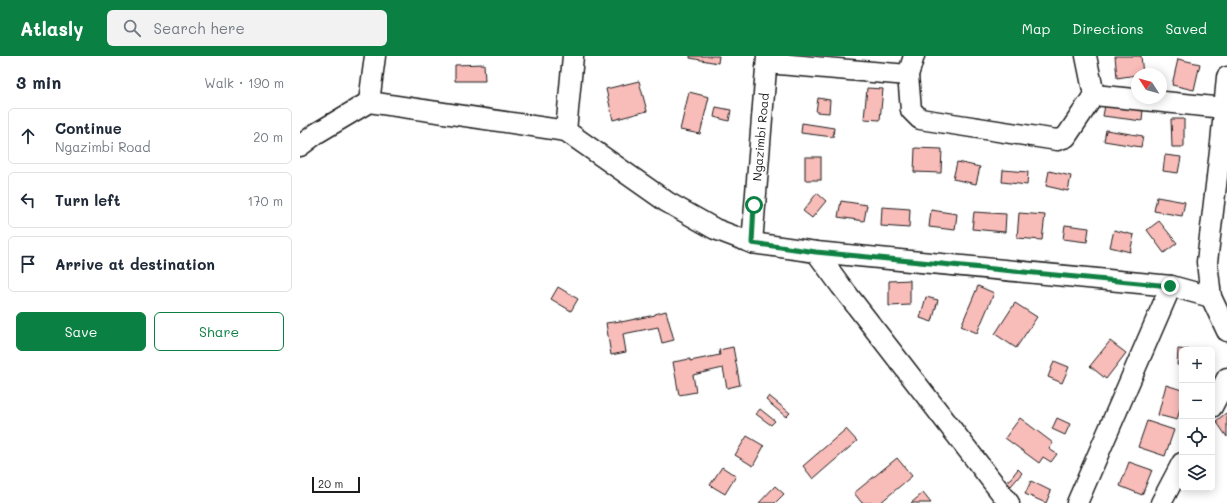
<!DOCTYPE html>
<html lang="en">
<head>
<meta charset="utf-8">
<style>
  :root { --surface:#fff; --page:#f2f2f3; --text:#1f2937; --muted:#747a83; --line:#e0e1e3; --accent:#0b8043 }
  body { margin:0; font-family:Mali,sans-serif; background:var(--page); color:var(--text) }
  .controls { position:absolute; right:12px; bottom:12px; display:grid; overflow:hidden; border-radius:6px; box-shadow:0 2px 10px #0003 }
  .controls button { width:36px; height:36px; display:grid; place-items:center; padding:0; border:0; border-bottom:1px solid var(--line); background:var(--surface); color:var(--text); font:20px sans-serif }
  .compass { position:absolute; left:831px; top:12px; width:36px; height:36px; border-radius:50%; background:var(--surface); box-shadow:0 2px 10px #0003; rotate:306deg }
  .scale { position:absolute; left:12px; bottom:10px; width:48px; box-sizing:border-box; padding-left:4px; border:2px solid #1c1c1c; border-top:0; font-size:11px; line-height:14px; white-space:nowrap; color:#1c1c1c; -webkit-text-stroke:3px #fff; paint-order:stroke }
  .stop { position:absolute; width:12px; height:12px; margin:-9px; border:3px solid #0b8043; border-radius:50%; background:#fff }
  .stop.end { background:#0b8043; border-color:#fff; box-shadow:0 1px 4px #0008 }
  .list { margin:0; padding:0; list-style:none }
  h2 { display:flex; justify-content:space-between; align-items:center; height:52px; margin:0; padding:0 16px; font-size:17px }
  h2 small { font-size:13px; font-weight:400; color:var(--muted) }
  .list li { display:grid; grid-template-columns:26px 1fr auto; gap:12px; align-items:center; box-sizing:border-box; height:56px; margin:0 8px 8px; padding:0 8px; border:1px solid var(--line); border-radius:6px }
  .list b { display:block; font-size:15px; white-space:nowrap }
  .list p { margin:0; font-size:13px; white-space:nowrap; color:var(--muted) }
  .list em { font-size:13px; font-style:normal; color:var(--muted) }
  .actions { display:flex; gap:8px; padding:12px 16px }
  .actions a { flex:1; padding:9px 0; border:1px solid var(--accent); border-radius:6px; text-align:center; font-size:14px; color:var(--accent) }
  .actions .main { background:var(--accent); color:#fff }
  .icon { flex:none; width:22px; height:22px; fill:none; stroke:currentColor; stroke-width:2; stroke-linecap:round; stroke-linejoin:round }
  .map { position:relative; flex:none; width:927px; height:447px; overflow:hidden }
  header { display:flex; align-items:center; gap:24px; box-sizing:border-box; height:56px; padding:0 20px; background:var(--accent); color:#fff }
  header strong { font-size:19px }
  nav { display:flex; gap:22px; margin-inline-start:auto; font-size:14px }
  .search { width:280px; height:36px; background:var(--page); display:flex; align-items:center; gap:10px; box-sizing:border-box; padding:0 14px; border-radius:6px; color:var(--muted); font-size:15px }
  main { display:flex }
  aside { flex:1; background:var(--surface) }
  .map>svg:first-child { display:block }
</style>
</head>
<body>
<header>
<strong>Atlasly</strong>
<div class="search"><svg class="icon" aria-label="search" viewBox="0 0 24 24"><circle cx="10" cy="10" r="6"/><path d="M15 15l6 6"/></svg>Search here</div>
<nav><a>Map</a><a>Directions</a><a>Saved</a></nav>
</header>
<main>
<aside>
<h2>3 min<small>Walk · 190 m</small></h2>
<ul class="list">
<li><svg class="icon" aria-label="ahead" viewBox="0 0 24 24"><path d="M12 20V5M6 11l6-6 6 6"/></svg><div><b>Continue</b><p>Ngazimbi Road</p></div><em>20 m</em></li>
<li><svg class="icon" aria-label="left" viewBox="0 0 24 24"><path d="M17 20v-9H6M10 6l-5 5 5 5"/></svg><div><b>Turn left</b></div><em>170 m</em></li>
<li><svg class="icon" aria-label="arrive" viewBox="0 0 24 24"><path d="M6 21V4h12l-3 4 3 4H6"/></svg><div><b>Arrive at destination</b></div></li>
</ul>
<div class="actions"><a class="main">Save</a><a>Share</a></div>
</aside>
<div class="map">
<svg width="927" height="447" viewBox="0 0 927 447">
  <rect width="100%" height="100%" fill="#fff"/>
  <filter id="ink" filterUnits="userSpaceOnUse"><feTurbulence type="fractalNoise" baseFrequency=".025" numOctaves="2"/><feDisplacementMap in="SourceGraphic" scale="8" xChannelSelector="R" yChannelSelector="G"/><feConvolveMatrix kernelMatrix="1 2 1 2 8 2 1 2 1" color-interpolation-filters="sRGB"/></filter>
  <g filter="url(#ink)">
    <g fill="#f8bcb9" stroke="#1c1c1c">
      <path d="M390,0H419L418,7L390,2Z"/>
      <path d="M815,0H841L843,18L817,22Z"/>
      <path d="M878,3L900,8L894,34L872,29Z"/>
      <path d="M184,8L185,25H155V9Z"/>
      <path d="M339,25L347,55L313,64L306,33Z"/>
      <path d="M567,32L583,33L580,64L564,63Z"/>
      <path d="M389,36L409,41L400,78L380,74Z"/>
      <path d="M518,42L530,44L529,57L516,56Z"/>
      <path d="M805,49L843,53L842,65L803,60Z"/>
      <path d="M416,51L431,54L429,65L414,61Z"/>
      <path d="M871,63H884V91H872Z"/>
      <path d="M502,67L534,72L533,81L501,77Z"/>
      <path d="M806,74L843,80L841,91L804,85Z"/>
      <path d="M615,92L642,93L641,117L614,116Z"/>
      <path d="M865,99L881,101L878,117L863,115Z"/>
      <rect x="505" y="101" width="16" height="23"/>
      <path d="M657,106L680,111L676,128L653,123Z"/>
      <path d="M703,114L728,116L727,129L702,126Z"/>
      <path d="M749,115L771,120L768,135L746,130Z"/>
      <path d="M517,137L526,145L512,162L503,155Z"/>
      <path d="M857,141L885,146L882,160L854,155Z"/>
      <path d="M541,145L567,149L564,165L538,161Z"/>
      <path d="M582,151L610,153L609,172L581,170Z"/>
      <path d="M631,154L657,158L655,174L629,171Z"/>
      <path d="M674,156L706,158L705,176L672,173Z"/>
      <path d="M719,157L745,159L742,184L717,182Z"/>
      <path d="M859,165L877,187L864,197L847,174Z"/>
      <path d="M765,169L789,172L787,186L763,183Z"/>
      <path d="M814,174L834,179L830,196L810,191Z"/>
      <path d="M610,224V249L589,250V225Z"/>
      <path d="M678,230L694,237L677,277L661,270Z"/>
      <path d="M258,231L278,243L271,255L251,243Z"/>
      <path d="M626,241L638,244L632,266L620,262Z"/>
      <path d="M715,247L737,261L716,292L695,278Z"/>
      <path d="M366,255L374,284L362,287L358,271L323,278L326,296L311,299L306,267L321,265V266L355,259V258Z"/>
      <path d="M810,285L826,297L806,323L790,310Z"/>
      <path d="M433,291L440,329L427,332L423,312L393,319L396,336L379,339L373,306L390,303V305L420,299L419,294Z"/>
      <path d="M878,293L889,294H882V309H877Z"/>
      <path d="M754,305L769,311L762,327L748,321Z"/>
      <path d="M866,329L882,334V345L877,364L858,359Z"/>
      <path d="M469,340L490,357L486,361L466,344Z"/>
      <path d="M460,353L475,365L471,369L456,358Z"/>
      <path d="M926,357L927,359V381L916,365Z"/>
      <path d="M720,362L753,387L749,393L757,398L751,406L743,401L739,407L705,382Z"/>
      <path d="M757,362L770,368L765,379L752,373Z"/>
      <path d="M847,365L874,374L865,400L838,391Z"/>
      <path d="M546,373L557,385L513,423L503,410Z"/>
      <path d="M447,380L464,390L453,410L435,399Z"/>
      <path d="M597,402L612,420L580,447H562L554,437Z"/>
      <path d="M829,406L852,414L842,439L820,430Z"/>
      <path d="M422,411L436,420L425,438L410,429Z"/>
      <path d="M718,413L722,417L711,430L707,427Z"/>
      <path d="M731,425L751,435L746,447L725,438Z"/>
      <path d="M475,430L484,438L475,447H459Z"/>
      <path d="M623,437L631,447H611Z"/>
    </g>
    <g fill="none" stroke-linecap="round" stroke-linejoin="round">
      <g stroke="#1c1c1c" stroke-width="23">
        <g id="minor">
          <path d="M614,0L608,19L611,54L620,63L757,84L766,81L794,39L786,0"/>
          <path d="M467,7L608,19"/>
          <path d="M927,21L921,87L907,206L911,241L927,275"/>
          <path d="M794,39L924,52"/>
          <path d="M69,46L75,0"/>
          <path d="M266,75L273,0"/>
          <path d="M0,90L17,77L69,46L266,75L367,146L415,173L452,187L516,196L871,230L911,241"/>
          <path d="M452,187L467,0"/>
          <path d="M516,196L541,230L709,447"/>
          <path d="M912,351L927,322"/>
          <path d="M777,447L871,230"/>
          <path d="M861,447L882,407"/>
        </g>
      </g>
      <use href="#minor" stroke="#fff" stroke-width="20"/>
    </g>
  </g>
  <g fill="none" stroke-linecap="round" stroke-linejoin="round" filter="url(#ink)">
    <path stroke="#0b8043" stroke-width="5" d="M454,149L452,187L516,196L870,230"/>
  </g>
  <g text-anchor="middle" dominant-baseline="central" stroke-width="3" stroke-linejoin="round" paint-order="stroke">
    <g font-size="12" fill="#1c1c1c" stroke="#fff">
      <text transform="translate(460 81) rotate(-85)">Ngazimbi Road</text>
    </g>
  </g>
</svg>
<div class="controls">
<button>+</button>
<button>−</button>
<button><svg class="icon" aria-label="locate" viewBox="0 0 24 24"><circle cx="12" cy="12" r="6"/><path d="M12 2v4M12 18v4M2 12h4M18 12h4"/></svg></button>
<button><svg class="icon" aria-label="layers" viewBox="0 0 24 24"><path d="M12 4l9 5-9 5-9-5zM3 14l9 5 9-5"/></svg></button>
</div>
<svg class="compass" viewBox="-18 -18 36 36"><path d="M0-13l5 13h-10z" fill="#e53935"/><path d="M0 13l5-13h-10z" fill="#747a83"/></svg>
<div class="scale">20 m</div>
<div class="stop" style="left:454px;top:149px"></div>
<div class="stop end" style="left:870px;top:230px"></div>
</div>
</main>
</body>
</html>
